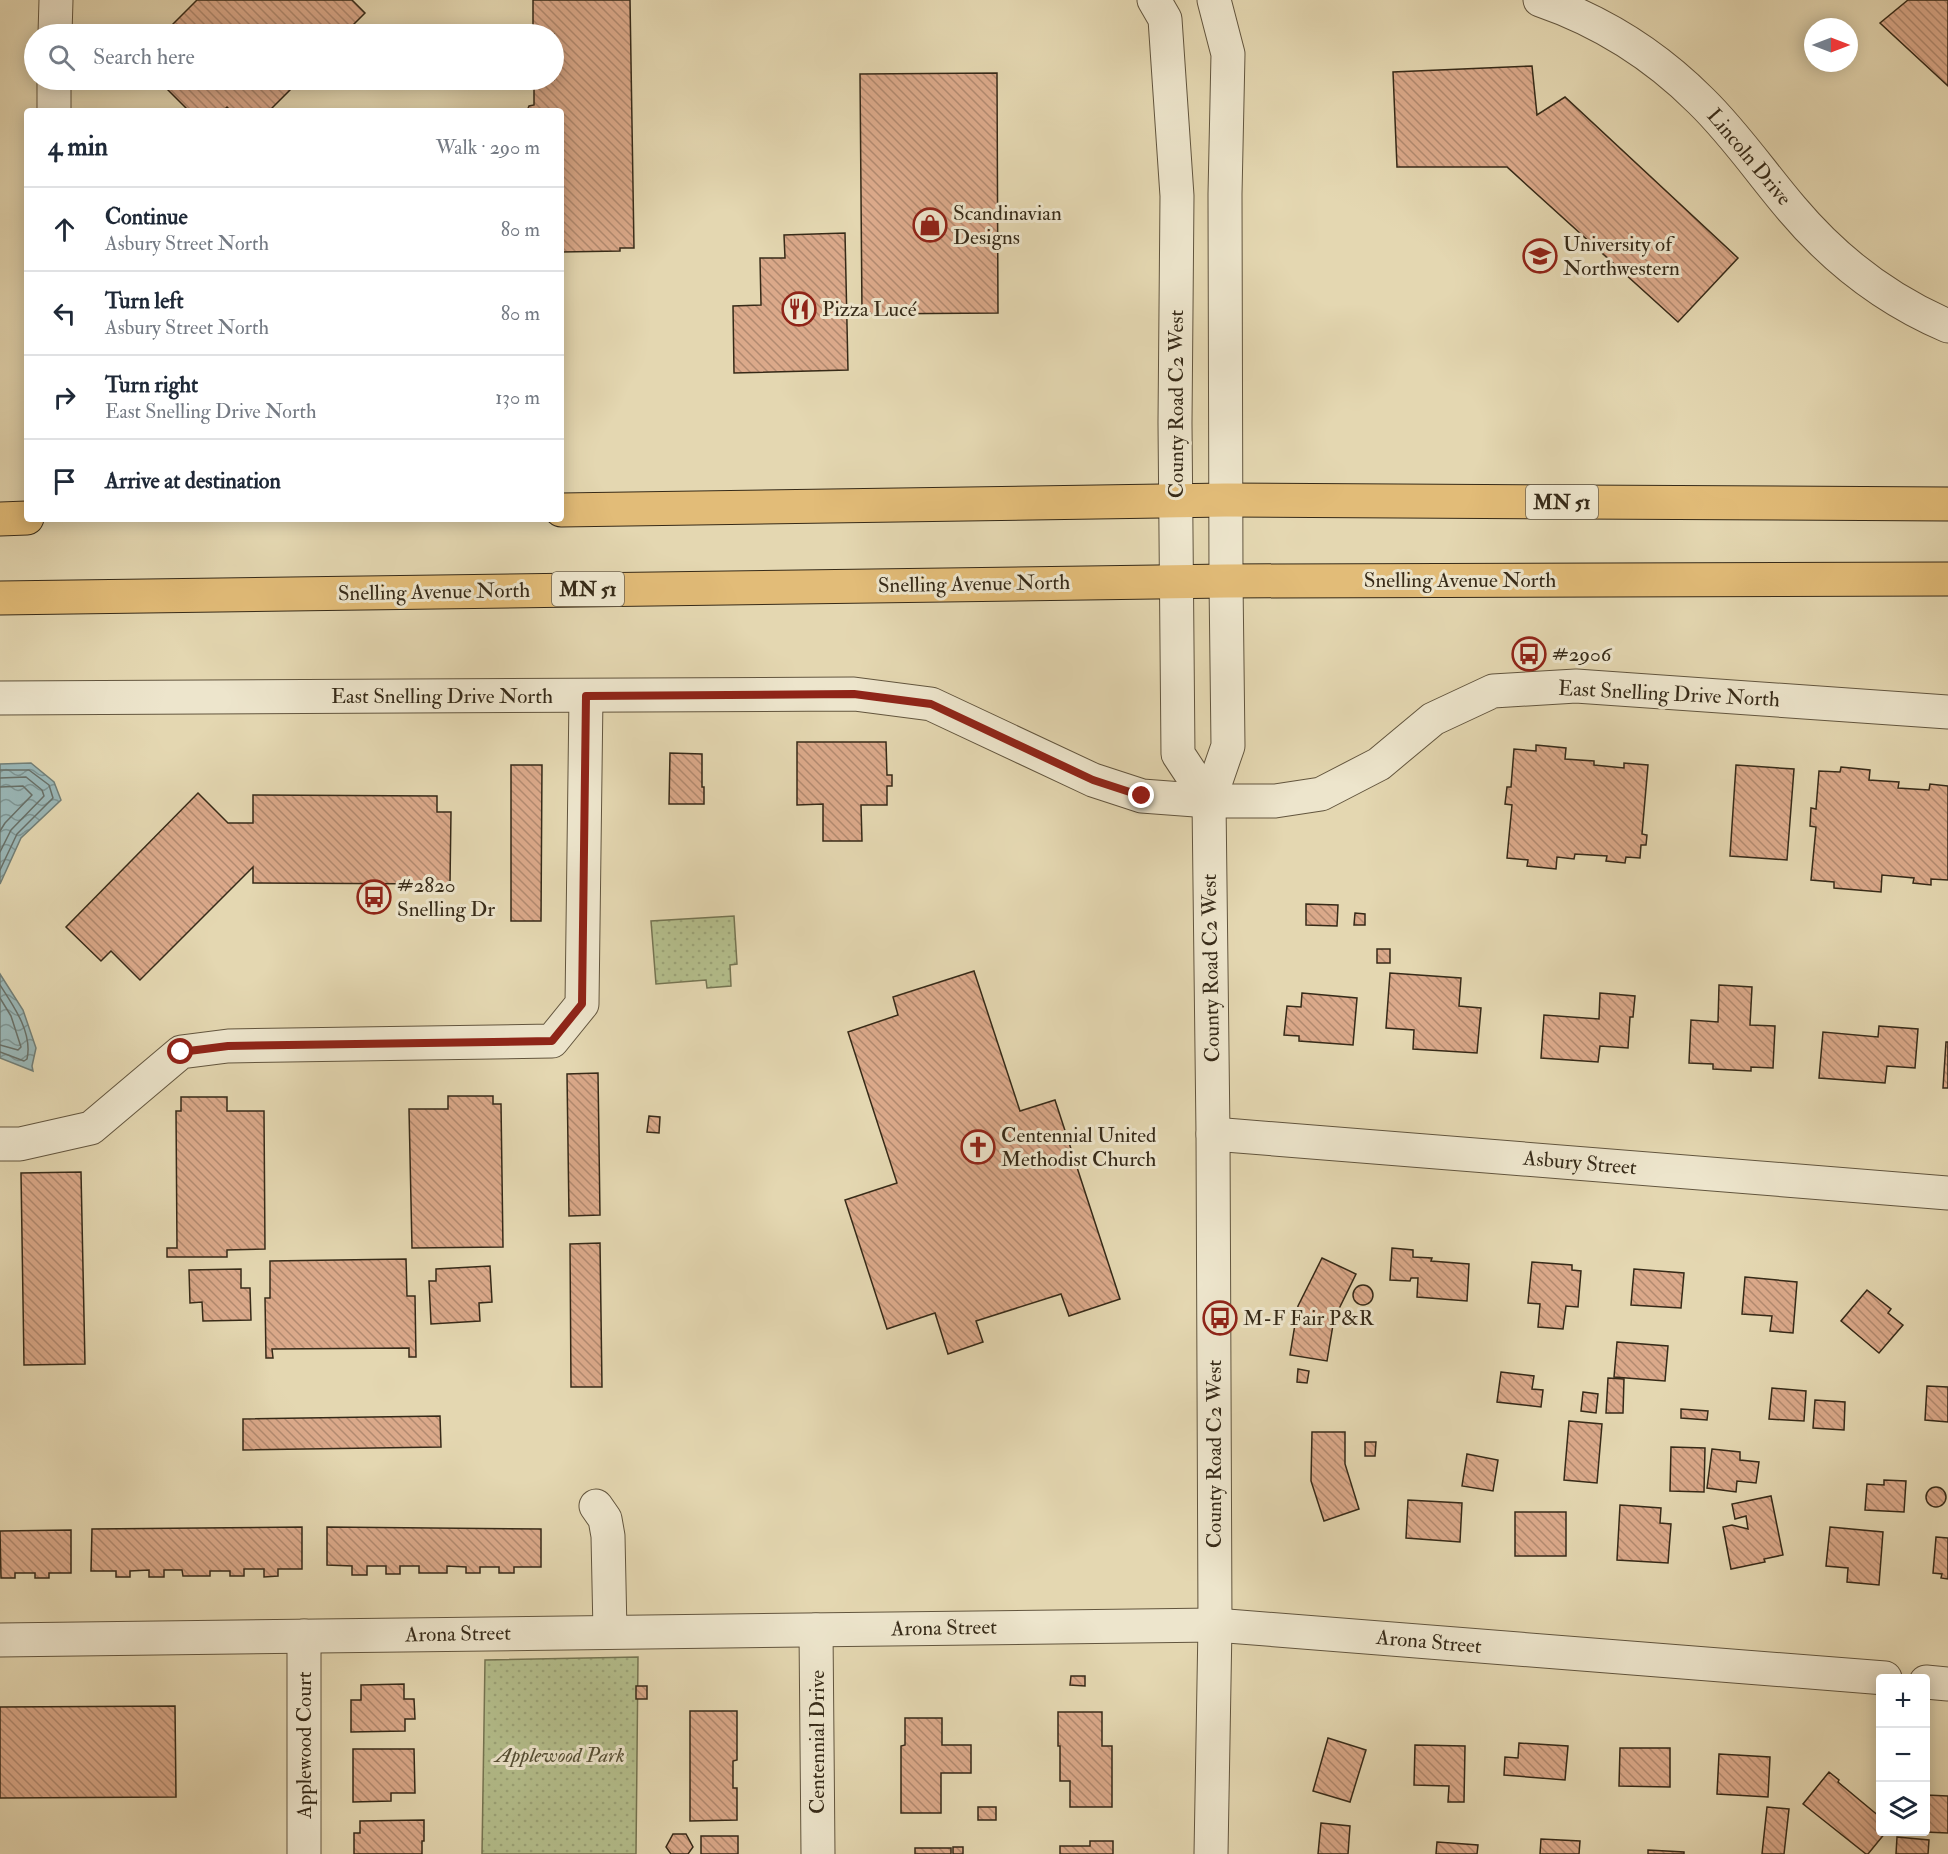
<!DOCTYPE html>
<html lang="en">
<head>
<meta charset="utf-8">
<style>
  :root { --surface:#fff; --page:#f6f6f7; --text:#1f2937; --muted:#747a83; --line:#e0e1e3 }
  body { margin:0; font-family:"IM FELL Double Pica",serif; background:var(--page); color:var(--text) }
  .controls { position:absolute; right:18px; bottom:18px; display:grid; overflow:hidden; border-radius:6px; box-shadow:0 3px 15px #0003 }
  .controls button { width:54px; height:54px; display:grid; place-items:center; padding:0; border:0; border-bottom:2px solid var(--line); background:var(--surface); color:var(--text); font:30px sans-serif }
  .compass { position:absolute; left:1804px; top:18px; width:54px; height:54px; border-radius:50%; background:var(--surface); box-shadow:0 3px 15px #0003; rotate:90deg }
  .stop { position:absolute; width:18px; height:18px; margin:-14px; border:4px solid #8f2418; border-radius:50%; background:#fff }
  .stop.end { background:#8f2418; border-color:#fff; box-shadow:0 2px 6px #0008 }
  .list { margin:0; padding:0; list-style:none }
  h2 { display:flex; justify-content:space-between; align-items:center; height:78px; margin:0; padding:0 24px; font-size:26px }
  h2 small { font-size:20px; font-weight:400; color:var(--muted) }
  .list li { display:grid; grid-template-columns:39px 1fr auto; gap:18px; align-items:center; box-sizing:border-box; height:84px; padding:0 24px; border-top:2px solid var(--line) }
  .list b { display:block; font-size:22px; white-space:nowrap }
  .list p { margin:0; font-size:20px; white-space:nowrap; color:var(--muted) }
  .list em { font-size:20px; font-style:normal; color:var(--muted) }
  .icon { flex:none; width:33px; height:33px; fill:none; stroke:currentColor; stroke-width:2; stroke-linecap:round; stroke-linejoin:round }
  .map { position:relative; flex:none; width:1948px; height:1854px; overflow:hidden }
  .search { position:absolute; background:var(--surface); box-shadow:0 3px 15px #0003; left:24px; top:24px; width:540px; height:66px; display:flex; align-items:center; gap:15px; box-sizing:border-box; padding:0 21px; border-radius:33px; color:var(--muted); font-size:22px }
  .panel { position:absolute; background:var(--surface); box-shadow:0 3px 15px #0003; left:24px; top:108px; width:540px; height:414px; border-radius:6px }
  .map>svg:first-child { display:block }
</style>
</head>
<body>
<div class="map">
<svg width="1948" height="1854" viewBox="0 0 1948 1854">
  <defs>
    <pattern id="park-dots" width="8" height="8" patternUnits="userSpaceOnUse" patternTransform="scale(1.5)"><rect width="8" height="8" fill="#b4be8c"/><path d="M2 2h.1M6 6h.1" fill="none" stroke="#9ba378" stroke-width="1.8" stroke-linecap="round"/></pattern>
    <pattern id="water-waves" width="16" height="10" patternUnits="userSpaceOnUse" patternTransform="scale(1.5)"><rect width="16" height="10" fill="#9ab7b7"/><path d="M0 5q4-4 8 0t8 0" fill="none" stroke="#7e9594"/></pattern>
    <pattern id="building-back-hatch" width="6" height="6" patternUnits="userSpaceOnUse" patternTransform="scale(1.5)"><rect width="6" height="6" fill="#dba98a"/><path d="M-1 5l2 2M0 0l6 6M5-1l2 2" fill="none" stroke="#b28a70"/></pattern>
  </defs>
  <rect width="100%" height="100%" fill="#e4d7b1"/>
  <filter id="stains"><feTurbulence type="fractalNoise" baseFrequency=".00333" numOctaves="4"/><feColorMatrix values="0 0 0 0 .2 0 0 0 0 .09 0 0 0 0 .02 0 0 0 .5 -.17"/></filter>
  <radialGradient id="worn" r=".72"><stop offset=".6" stop-color="#630" stop-opacity="0"/><stop offset="1" stop-color="#630" stop-opacity=".3"/></radialGradient>
  <g fill="url(#park-dots)" stroke="#757452" stroke-width="1.5">
    <path d="M734,916L737,964L730,965L731,986L707,988L706,980L656,984L651,921Z"/>
    <path d="M638,1657L636,1854H482L485,1660Z"/>
  </g>
  <g fill="url(#water-waves)" stroke="#727f77" stroke-width="1.5">
    <path d="M31,763L54,782L61,800L21,838L0,884V764Z"/>
    <path d="M0,974L23,1010L36,1048L32,1066L33,1071L0,1058Z"/>
  </g>
  <g fill="none" stroke-linecap="round" stroke-linejoin="round">
    <g stroke="#687068" stroke-width="1.5">
      <path d="M0,770H29L49,785L53,798L17,834L0,870"/>
      <path d="M0,778L26,777L42,790L44,796L11,830L0,852"/>
      <path d="M0,787L23,786L32,795L5,823L0,831"/>
      <path d="M0,985C13,1005 33,1033 27,1059L24,1061L0,1052"/>
      <path d="M0,998L11,1016L21,1047L18,1050L0,1045"/>
    </g>
  </g>
  <g fill="url(#building-back-hatch)" stroke="#362a18" stroke-width="1.5">
    <path d="M197,0H352L365,13L344,34H163Z"/>
    <path d="M533,0H630L634,248H620V251L561,252V111H527L529,106L534,105V80H554V34H533Z"/>
    <path d="M1908,0H1948V86L1880,23Z"/>
    <path d="M1532,66L1537,115L1565,97L1738,258L1678,322L1507,167H1397L1393,72Z"/>
    <path d="M997,73L998,313L862,314L860,74Z"/>
    <path d="M158,80H300L269,111H231L227,107L223,111H189Z"/>
    <path d="M845,233L848,370L734,373L733,306L761,305L760,258H785L784,235Z"/>
    <path d="M797,742H886L887,775H892V786H887V805H861L862,841H823V804L797,805Z"/>
    <path d="M1536,745L1566,748L1565,759L1594,761V765L1624,768V763L1648,765L1642,834L1647,835L1646,845H1641L1640,858L1626,857L1625,863L1606,861L1607,856L1575,854L1574,859L1557,857L1556,869L1527,866L1528,860L1507,858L1512,805L1505,804L1507,787H1511L1514,749L1536,751Z"/>
    <path d="M670,753L702,754V787H704V804H669Z"/>
    <path d="M511,765H542L541,921H511Z"/>
    <path d="M1736,765L1794,769L1787,860L1730,856Z"/>
    <path d="M1841,767L1870,770L1869,780L1899,782L1898,788L1929,790L1930,784L1948,786V880L1931,879V885L1913,883L1914,878L1882,875L1881,892L1834,888V882L1811,880L1816,827L1810,826L1811,808L1816,809L1819,771L1840,772Z"/>
    <path d="M198,793L228,823H253V795L437,796V812H451L450,884L253,883V867L140,980L111,951L101,961L66,927Z"/>
    <path d="M1306,904L1338,905L1337,926L1306,925Z"/>
    <path d="M1355,913L1365,914V925H1354Z"/>
    <rect x="1377" y="949" width="13" height="14"/>
    <path d="M974,971L1020,1111L1055,1100L1120,1299L1069,1316L1061,1294L976,1321L983,1342L948,1354L935,1313L887,1329L845,1200L897,1183L848,1032L898,1015L893,997Z"/>
    <path d="M1390,973L1461,978L1459,1006L1481,1008L1477,1053L1413,1049L1414,1030L1386,1028Z"/>
    <path d="M1719,985L1752,987L1750,1025L1775,1026L1773,1068L1751,1067V1071L1713,1069V1064L1689,1063L1691,1020L1718,1022Z"/>
    <path d="M1302,993L1357,998L1353,1045L1299,1041V1036L1284,1035L1287,1006L1301,1007Z"/>
    <path d="M1600,993L1635,996L1633,1017H1630L1628,1048L1600,1046L1598,1062L1541,1058L1544,1015L1599,1019Z"/>
    <path d="M1879,1026L1918,1029L1915,1068L1887,1066L1885,1083L1819,1078L1823,1032L1878,1037Z"/>
    <path d="M1946,1042H1948V1088H1943Z"/>
    <path d="M598,1073L600,1215L569,1216L567,1074Z"/>
    <path d="M448,1096H493V1104H501L503,1247L412,1248L409,1109H448Z"/>
    <path d="M181,1097H227V1111H264L265,1249L227,1250V1257H167V1248H177L176,1111H181Z"/>
    <path d="M649,1116L660,1117L659,1133L647,1132Z"/>
    <path d="M81,1172L85,1364L24,1365L21,1173Z"/>
    <path d="M600,1243L602,1387H571L570,1244Z"/>
    <path d="M1392,1248L1413,1250V1257L1432,1258L1431,1261L1469,1264L1467,1301L1417,1297L1418,1278H1411L1410,1281L1390,1280Z"/>
    <path d="M1322,1258L1356,1274L1334,1319L1327,1361L1290,1355L1298,1306Z"/>
    <path d="M406,1259L407,1296H415L416,1357H409V1348L272,1349L273,1358H266L265,1298H270V1261Z"/>
    <path d="M1532,1262L1572,1265V1270L1581,1271L1578,1307L1566,1306L1563,1329L1538,1327L1540,1304L1528,1303Z"/>
    <path d="M490,1266L492,1302L479,1303L480,1321L431,1324L429,1281H436V1269Z"/>
    <path d="M241,1269V1288H250L251,1320L203,1321L202,1302L190,1303L189,1270Z"/>
    <path d="M1634,1269L1684,1273L1681,1308L1631,1305Z"/>
    <path d="M1745,1277L1797,1282L1793,1333L1770,1331L1772,1316L1742,1314Z"/>
    <circle cx="1363" cy="1295" r="10"/>
    <path d="M1867,1290L1891,1309L1888,1313L1903,1325L1879,1353L1841,1321Z"/>
    <path d="M1617,1342L1668,1346L1665,1381L1614,1377Z"/>
    <path d="M1298,1369L1309,1371L1307,1383L1297,1382Z"/>
    <path d="M1501,1372L1534,1376L1532,1389L1543,1390L1541,1407L1497,1402Z"/>
    <path d="M1608,1378L1624,1379L1623,1413H1606Z"/>
    <path d="M1927,1386L1948,1387V1422L1925,1420Z"/>
    <path d="M1772,1388L1806,1391L1804,1421L1769,1419Z"/>
    <path d="M1583,1392L1598,1394L1596,1413L1581,1411Z"/>
    <path d="M1815,1400L1845,1402L1844,1430L1813,1428Z"/>
    <path d="M1681,1409L1708,1411L1707,1420L1681,1418Z"/>
    <path d="M440,1416L441,1447L243,1450V1419Z"/>
    <path d="M1569,1421L1602,1424L1597,1483L1564,1480Z"/>
    <path d="M1312,1432H1345V1464L1359,1509L1324,1521L1311,1481Z"/>
    <path d="M1365,1442H1376L1375,1456H1365Z"/>
    <path d="M1671,1447L1705,1448L1704,1492L1670,1491Z"/>
    <path d="M1712,1449L1740,1452V1460L1759,1462L1756,1483L1737,1481L1736,1492L1707,1488Z"/>
    <path d="M1467,1454L1498,1460L1493,1491L1462,1486Z"/>
    <path d="M1884,1480L1906,1481L1904,1512L1865,1510L1867,1484L1884,1485Z"/>
    <circle cx="1936" cy="1497" r="10"/>
    <path d="M1771,1496L1783,1555L1764,1559L1765,1562L1731,1569L1723,1527L1732,1525L1748,1529L1746,1516L1735,1519L1732,1504Z"/>
    <path d="M1408,1500L1462,1503L1460,1542L1406,1538Z"/>
    <path d="M1620,1505L1661,1508L1660,1523L1671,1524L1668,1563L1617,1560Z"/>
    <rect x="1515" y="1512" width="51" height="44"/>
    <path d="M302,1527V1569H278V1576L264,1577V1569H244V1576H230V1571H210V1576H183L182,1570H164V1577H149V1570L130,1571V1577H116V1571H91L92,1529Z"/>
    <path d="M327,1527L541,1529V1567H514V1573H499V1567H480V1573H466V1567L447,1566V1573H419V1566H400V1574H386V1566H367V1575H352V1566L327,1565Z"/>
    <path d="M1830,1527L1883,1532L1879,1585L1847,1582L1848,1568L1826,1566Z"/>
    <path d="M71,1530V1573H49V1578H35V1573H15V1578H1L0,1531Z"/>
    <path d="M1936,1537L1948,1538V1579L1941,1578L1942,1574L1933,1573Z"/>
    <path d="M1071,1676H1085V1686L1070,1685Z"/>
    <path d="M404,1684V1699H414L415,1719H405V1731L351,1732V1700H361V1685Z"/>
    <rect x="636" y="1686" width="11" height="13"/>
    <path d="M175,1706L176,1797L0,1798V1707Z"/>
    <path d="M690,1711H737V1760L733,1761V1788H737V1820L690,1821Z"/>
    <path d="M1058,1712H1102V1746H1112V1807H1070V1781H1060V1746H1058Z"/>
    <path d="M905,1718H942V1745H971V1773H941V1813H901V1746L905,1745Z"/>
    <path d="M1328,1738L1366,1750L1350,1802L1313,1791Z"/>
    <path d="M1519,1743L1568,1746L1565,1780L1504,1775L1505,1757L1518,1758Z"/>
    <path d="M1415,1745L1465,1746L1464,1802H1448L1449,1786L1414,1785Z"/>
    <path d="M1620,1748H1670V1787L1619,1786Z"/>
    <path d="M353,1749H414L415,1793H391V1801L353,1802Z"/>
    <path d="M1719,1754L1770,1757L1768,1797L1717,1794Z"/>
    <path d="M1829,1772L1839,1780L1838,1782L1880,1817V1832H1886L1868,1854H1866L1803,1804Z"/>
    <path d="M1926,1795L1948,1796V1833L1925,1832Z"/>
    <rect x="978" y="1807" width="18" height="13"/>
    <path d="M1767,1807L1789,1809L1784,1854H1762Z"/>
    <path d="M424,1820V1841H422V1854H354V1833H360V1821Z"/>
    <path d="M1321,1823L1350,1826L1348,1854H1318Z"/>
    <path d="M673,1834H686L693,1847L688,1854H671L666,1847Z"/>
    <rect x="701" y="1836" width="37" height="18"/>
    <path d="M1897,1837L1929,1840L1928,1854H1896Z"/>
    <path d="M1541,1839L1580,1841L1579,1854H1540Z"/>
    <path d="M1090,1841H1113V1854H1060V1846H1090Z"/>
    <path d="M1437,1842L1478,1845L1477,1854H1436Z"/>
    <rect x="953" y="1847" width="10" height="7"/>
    <rect x="915" y="1848" width="36" height="6"/>
    <path d="M1648,1850L1684,1852V1854H1648Z"/>
  </g>
  <g fill="none" stroke-linecap="round" stroke-linejoin="round">
    <g stroke="#62553e" stroke-width="35">
      <g id="minor">
        <path d="M1154,0L1165,19L1177,196L1175,423L1178,754L1209,801"/>
        <path d="M1540,0C1601,21 1656,56 1701,101C1735,134 1762,174 1792,209C1835,260 1887,300 1948,326"/>
        <path d="M55,34L56,0"/>
        <path d="M54,111V80"/>
        <path d="M0,698L854,694L931,704L1093,780L1142,796L1209,801H1275L1321,794L1379,764L1433,719L1493,691L1576,686L1948,712"/>
        <path d="M1213,1134L1948,1193"/>
        <path d="M0,1144H20L91,1128L181,1052L228,1046L552,1041L582,1004L586,696"/>
        <path d="M596,1506L605,1519L608,1536L610,1632"/>
        <path d="M816,1630L818,1854"/>
        <path d="M304,1636V1854"/>
        <path d="M0,1640L1215,1625L1885,1678"/>
        <path d="M1926,1682L1948,1684"/>
        <path d="M1211,1854L1215,1625L1213,1134L1209,801L1228,746L1226,581L1225,194L1228,54L1214,0"/>
      </g>
    </g>
    <g stroke="#362a18" stroke-width="35">
      <g id="highway">
        <path d="M561,510L1226,500L1948,504"/>
        <path d="M0,519L27,518"/>
        <path d="M0,598L1226,581L1948,579"/>
      </g>
    </g>
    <use href="#minor" stroke="#ede5cc" stroke-width="33"/>
    <use href="#highway" stroke="#e2bc78" stroke-width="33"/>
  </g>
  <g fill="none" stroke-linecap="round" stroke-linejoin="round">
    <path stroke="#8f2418" stroke-width="8" d="M181,1052L228,1046L552,1041L582,1004L586,696L854,694L931,704L1093,780L1142,796"/>
  </g>
  <defs>
    <g id="shop-ring" transform="scale(1.725)"><circle r="9.5" fill="#ede5cc" stroke="#8f2418" stroke-width="1.5"/><path d="M-5-2.5h2.3a2.7 3.5 0 0 1 5.4 0H5L5.5 6h-11ZM-1.5-2.5h3a1.5 2.3 0 0 0-3 0Z" fill="#8f2418"/></g>
    <g id="university-ring" transform="scale(1.725)"><circle r="9.5" fill="#ede5cc" stroke="#8f2418" stroke-width="1.5"/><path d="M0-5L7-2L0 1L-7-2ZM-4 1L0 2.5L4 1V4Q0 6-4 4Z" fill="#8f2418"/></g>
    <g id="restaurant-ring" transform="scale(1.725)"><circle r="9.5" fill="#ede5cc" stroke="#8f2418" stroke-width="1.5"/><path d="M-5-6h1v4h1v-4h1v4h1v-4h1v5L-1.5 .5V6h-2V.5L-5-1ZM5-6V6H3V1.5H1.5Q1.5-4 5-6Z" fill="#8f2418"/></g>
    <g id="bus-ring" transform="scale(1.725)"><circle r="9.5" fill="#ede5cc" stroke="#8f2418" stroke-width="1.5"/><path d="M-5-6H5V4H4V6H2V4H-2V6H-4V4H-5ZM-3.5-4V0h7V-4ZM-3.5 1.2v1.5H-2V1.2ZM2 1.2v1.5H3.5V1.2Z" fill="#8f2418"/></g>
    <g id="church-ring" transform="scale(1.725)"><circle r="9.5" fill="#ede5cc" stroke="#8f2418" stroke-width="1.5"/><path d="M-1.2-6h2.4v3.5h3.3v2.4h-3.3V6h-2.4V-.1h-3.3v-2.4h3.3Z" fill="#8f2418"/></g>
  </defs>
  <g fill-rule="evenodd">
    <use href="#shop-ring" x="930" y="225"/>
    <use href="#university-ring" x="1540" y="256"/>
    <use href="#restaurant-ring" x="799" y="309"/>
    <use href="#bus-ring" x="1529" y="654"/>
    <use href="#bus-ring" x="374" y="897"/>
    <use href="#church-ring" x="978" y="1147"/>
    <use href="#bus-ring" x="1220" y="1318"/>
  </g>
  <g text-anchor="middle" dominant-baseline="central" stroke-width="6" stroke-linejoin="round" paint-order="stroke">
    <g fill="#ede5cc" stroke="#6d624e" stroke-width="1.5">
      <rect x="1526" y="485" width="72" height="34" rx="4.5"/>
      <rect x="552" y="572" width="72" height="34" rx="4.5"/>
    </g>
    <g font-size="20" font-weight="bold" fill="#362a18">
      <text x="1562" y="502">MN 51</text>
      <text x="588" y="589">MN 51</text>
    </g>
    <g font-size="21" fill="#362a18" stroke="#ede5cc">
      <text transform="translate(1749 157) rotate(50)">Lincoln Drive</text>
      <text transform="translate(1176 404) rotate(-90)">County Road C2 West</text>
      <text x="1460" y="580">Snelling Avenue North</text>
      <text transform="translate(974 584) rotate(-1)">Snelling Avenue North</text>
      <text transform="translate(434 592) rotate(-1)">Snelling Avenue North</text>
      <text transform="translate(1669 694) rotate(3)">East Snelling Drive North</text>
      <text x="442" y="696">East Snelling Drive North</text>
      <text transform="translate(1211 968) rotate(-91)">County Road C2 West</text>
      <text transform="translate(1580 1163) rotate(5)">Asbury Street</text>
      <text transform="translate(1214 1454) rotate(-90)">County Road C2 West</text>
      <text transform="translate(944 1628) rotate(-1)">Arona Street</text>
      <text transform="translate(458 1634) rotate(-1)">Arona Street</text>
      <text transform="translate(1429 1642) rotate(5)">Arona Street</text>
      <text transform="translate(817 1742) rotate(-90)">Centennial Drive</text>
      <text transform="translate(304 1745) rotate(-90)">Applewood Court</text>
    </g>
    <g font-size="21" fill="#362a18" stroke="#ede5cc" text-anchor="start">
      <text x="953" y="213">Scandinavian<tspan x="953" dy="24">Designs</tspan></text>
      <text x="1563" y="244">University of<tspan x="1563" dy="24">Northwestern</tspan></text>
      <text x="822" y="309">Pizza Lucé</text>
      <text x="1552" y="654">#2906</text>
      <text x="397" y="885">#2820<tspan x="397" dy="24">Snelling Dr</tspan></text>
      <text x="1001" y="1135">Centennial United<tspan x="1001" dy="24">Methodist Church</tspan></text>
      <text x="1243" y="1318">M-F Fair P&amp;R</text>
    </g>
    <g font-size="21" font-style="italic" fill="#564f35" stroke="#ede5cc">
      <text x="560" y="1755">Applewood Park</text>
    </g>
  </g>
  <rect width="100%" height="100%" filter="url(#stains)"/>
  <rect width="100%" height="100%" fill="url(#worn)"/>
</svg>
<div class="controls">
<button>+</button>
<button>−</button>
<button><svg class="icon" aria-label="layers" viewBox="0 0 24 24"><path d="M12 4l9 5-9 5-9-5zM3 14l9 5 9-5"/></svg></button>
</div>
<svg class="compass" viewBox="-18 -18 36 36"><path d="M0-13l5 13h-10z" fill="#e53935"/><path d="M0 13l5-13h-10z" fill="#747a83"/></svg>
<div class="stop" style="left:181px;top:1052px"></div>
<div class="stop end" style="left:1142px;top:796px"></div>
<div class="search"><svg class="icon" aria-label="search" viewBox="0 0 24 24"><circle cx="10" cy="10" r="6"/><path d="M15 15l6 6"/></svg>Search here</div>
<section class="panel">
<h2>4 min<small>Walk · 290 m</small></h2>
<ul class="list">
<li><svg class="icon" aria-label="ahead" viewBox="0 0 24 24"><path d="M12 20V5M6 11l6-6 6 6"/></svg><div><b>Continue</b><p>Asbury Street North</p></div><em>80 m</em></li>
<li><svg class="icon" aria-label="left" viewBox="0 0 24 24"><path d="M17 20v-9H6M10 6l-5 5 5 5"/></svg><div><b>Turn left</b><p>Asbury Street North</p></div><em>80 m</em></li>
<li><svg class="icon" aria-label="right" viewBox="0 0 24 24"><path d="M7 20v-9h11M14 6l5 5-5 5"/></svg><div><b>Turn right</b><p>East Snelling Drive North</p></div><em>130 m</em></li>
<li><svg class="icon" aria-label="arrive" viewBox="0 0 24 24"><path d="M6 21V4h12l-3 4 3 4H6"/></svg><div><b>Arrive at destination</b></div></li>
</ul>
</section>
</div>
</body>
</html>
